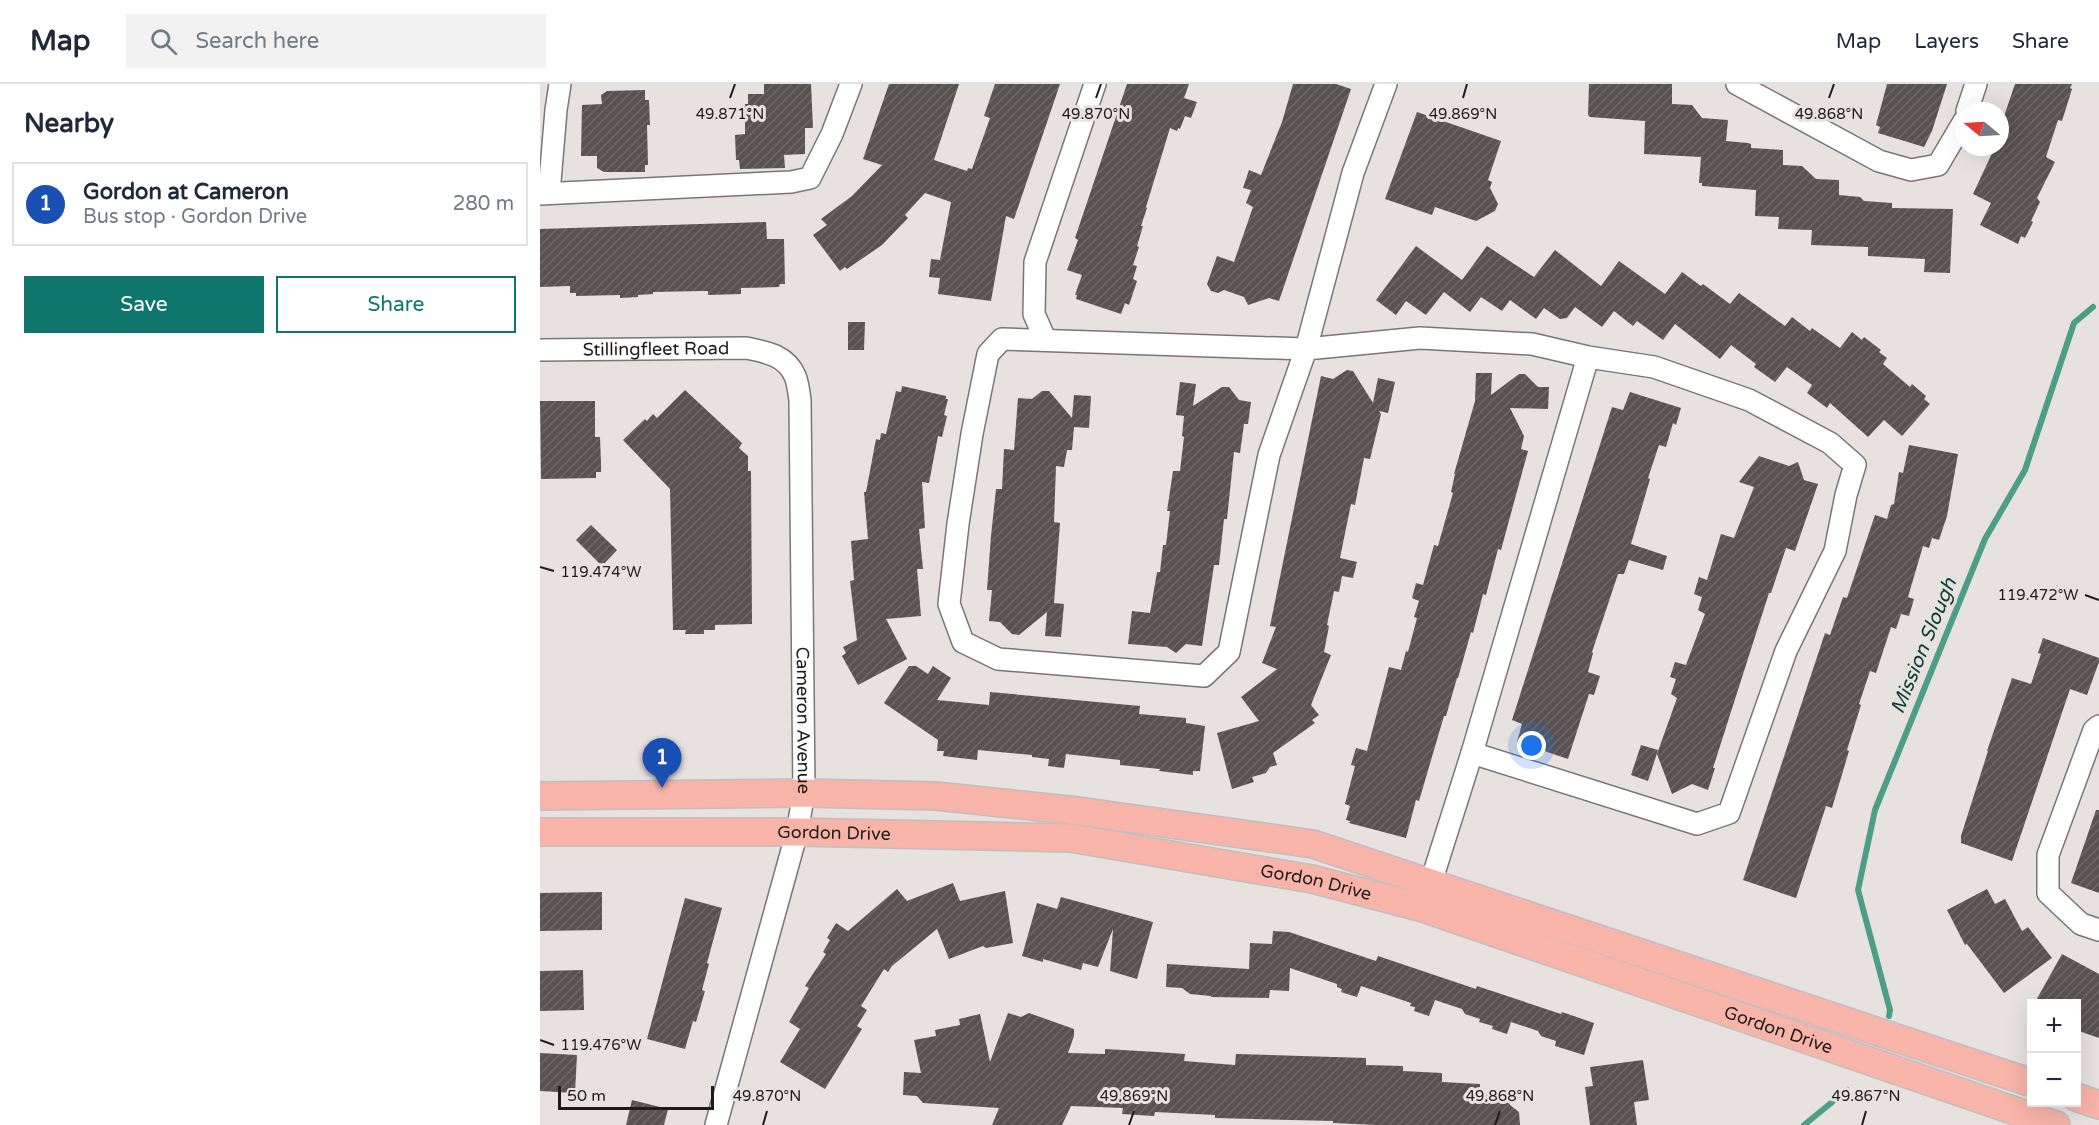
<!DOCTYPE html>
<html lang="en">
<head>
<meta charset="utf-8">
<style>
  :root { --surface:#fff; --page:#f2f2f3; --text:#1f2937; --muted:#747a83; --line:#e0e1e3; --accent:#0f766e }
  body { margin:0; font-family:"Varela Round",sans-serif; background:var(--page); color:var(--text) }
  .controls { position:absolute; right:18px; bottom:18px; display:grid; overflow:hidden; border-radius:0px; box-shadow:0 6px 24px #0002 }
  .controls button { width:54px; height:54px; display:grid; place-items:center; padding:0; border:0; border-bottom:2px solid var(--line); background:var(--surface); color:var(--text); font:30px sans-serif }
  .compass { position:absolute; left:1415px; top:18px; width:54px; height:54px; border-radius:50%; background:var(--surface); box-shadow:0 6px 24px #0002; rotate:288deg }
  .scale { position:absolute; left:18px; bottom:15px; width:156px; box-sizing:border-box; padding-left:6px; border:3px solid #1e1c1b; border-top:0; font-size:16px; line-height:21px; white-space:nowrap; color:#1e1c1b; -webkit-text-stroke:4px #e7e1e0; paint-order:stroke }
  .you { position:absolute; left:992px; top:662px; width:21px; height:21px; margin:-15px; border:4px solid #fff; border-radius:50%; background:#1a73e8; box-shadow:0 0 0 9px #1a73e833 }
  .badge { display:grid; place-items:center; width:39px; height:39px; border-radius:50%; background:var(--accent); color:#fff; font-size:20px; font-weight:700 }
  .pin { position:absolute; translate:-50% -50px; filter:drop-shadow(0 2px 3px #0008) }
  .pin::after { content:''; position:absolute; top:32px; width:21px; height:18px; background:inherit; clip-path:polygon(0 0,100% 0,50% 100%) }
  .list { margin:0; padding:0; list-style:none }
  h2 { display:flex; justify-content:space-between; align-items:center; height:78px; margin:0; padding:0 24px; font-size:26px }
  h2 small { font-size:20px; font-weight:400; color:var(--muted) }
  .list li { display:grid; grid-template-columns:39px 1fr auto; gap:18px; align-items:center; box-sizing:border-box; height:84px; margin:0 12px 12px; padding:0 12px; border:2px solid var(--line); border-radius:0px }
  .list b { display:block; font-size:22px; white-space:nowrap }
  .list p { margin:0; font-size:20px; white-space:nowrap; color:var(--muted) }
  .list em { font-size:20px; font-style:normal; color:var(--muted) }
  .actions { display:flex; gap:12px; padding:18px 24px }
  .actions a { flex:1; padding:14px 0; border:2px solid var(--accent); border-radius:0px; text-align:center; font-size:21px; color:var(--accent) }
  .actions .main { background:var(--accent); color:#fff }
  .icon { flex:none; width:33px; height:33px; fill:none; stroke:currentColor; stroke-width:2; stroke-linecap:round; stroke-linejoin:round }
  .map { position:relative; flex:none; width:1559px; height:1041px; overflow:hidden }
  header { display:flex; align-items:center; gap:36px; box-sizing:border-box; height:84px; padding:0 30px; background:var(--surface); border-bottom:2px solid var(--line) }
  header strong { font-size:28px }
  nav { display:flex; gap:33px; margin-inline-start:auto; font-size:21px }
  .search { width:420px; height:54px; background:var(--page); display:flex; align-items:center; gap:15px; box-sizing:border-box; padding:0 21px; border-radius:0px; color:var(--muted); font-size:22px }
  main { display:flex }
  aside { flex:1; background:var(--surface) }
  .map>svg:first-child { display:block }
</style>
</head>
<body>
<header>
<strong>Map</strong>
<div class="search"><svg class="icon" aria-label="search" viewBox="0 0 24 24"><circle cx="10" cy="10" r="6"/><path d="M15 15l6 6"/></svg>Search here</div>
<nav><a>Map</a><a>Layers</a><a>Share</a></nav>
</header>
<main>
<aside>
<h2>Nearby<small></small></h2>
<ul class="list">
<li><span class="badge" style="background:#1a4fb4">1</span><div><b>Gordon at Cameron</b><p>Bus stop · Gordon Drive</p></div><em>280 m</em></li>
</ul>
<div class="actions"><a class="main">Save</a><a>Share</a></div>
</aside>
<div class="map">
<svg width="1559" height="1041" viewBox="0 0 1559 1041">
  <defs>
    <pattern id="building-hatch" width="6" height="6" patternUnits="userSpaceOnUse" patternTransform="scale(1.5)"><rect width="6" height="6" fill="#585352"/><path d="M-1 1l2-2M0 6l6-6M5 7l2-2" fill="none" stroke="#6c6867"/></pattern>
  </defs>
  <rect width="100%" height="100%" fill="#e7e1e0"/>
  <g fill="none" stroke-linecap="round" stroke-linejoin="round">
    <g stroke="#4c9f84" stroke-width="6">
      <path d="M1349,932L1350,926L1318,806L1335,726L1445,455L1485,386L1534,239L1553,223"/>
      <path d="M1264,1041L1307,1006"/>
    </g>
  </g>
  <g fill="url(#building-hatch)">
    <path d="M224,0H271L273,44H265V70L244,71L245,84L200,85L199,76H196L195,51L205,50V20H208V10H224Z"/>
    <path d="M349,0H419L394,76L427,87L428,84L432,85L450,34L444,32L455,0H520L474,135L466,132L451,217L398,210L400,194L389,193L391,175L400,176L411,118L385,109L365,131L368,134L342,161L307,185L305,183L300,187L273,151L287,141L281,135L312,112L342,81L323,75Z"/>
    <path d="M587,0H649L644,14L657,18L651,34L645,32L640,45L638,44L637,47L630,44L606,123L607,124L601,142H603L597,162L599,163L593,181L597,182L593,195L597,197L589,221L585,219L581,230L536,215L537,211H535L542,191L527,186L538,156L535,154Z"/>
    <path d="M753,0H796L811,5L739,217L729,214L708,221L704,213L684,206L678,209L671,207L667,200L677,172L694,178L713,123L706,119L711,106L703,104L709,86L721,91L742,38Z"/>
    <path d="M1049,0H1132V20L1152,21L1162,34L1188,36L1186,57L1208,59L1211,60V64L1243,66V81L1262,82L1276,95L1299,96V111L1320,113L1324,117L1352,119V124L1413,125L1410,189L1384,188L1385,175L1328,172V163L1271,161L1272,146L1238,145L1239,133L1215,132L1216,106L1162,102V99H1159L1161,73L1104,70L1105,37L1050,33L1048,31Z"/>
    <path d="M1347,0H1407L1392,47L1384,63L1338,49L1340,43L1336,41Z"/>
    <path d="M1475,0H1532L1530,4L1532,5L1522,37L1518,36L1506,73L1515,78L1497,114L1500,118L1491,137L1493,138L1485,154L1481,152L1478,160L1440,141L1451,119L1433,110L1455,63H1460V54L1464,46L1460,44Z"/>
    <path d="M105,6V16H109L110,41H107L108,81H105V88H64L57,84V72H41L42,21L62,20L61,11L67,7Z"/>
    <path d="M877,28L961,57L948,96L952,98L950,104L958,120L955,127L936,137L895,123L892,131L845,115Z"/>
    <path d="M226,138L227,155H244L245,200H240L239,203L201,204V210L168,211V207H162L113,208V210L98,211V213L80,214V211L36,212V209H30V202L0,203V145Z"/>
    <path d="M876,162L922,196L947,162L994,193L1015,166L1061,202L1079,177L1125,210L1142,188L1161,202L1163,200L1190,220L1199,209L1245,242L1252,233L1270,247L1272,244L1300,264L1312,248L1322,256L1324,253L1341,266L1339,268L1347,274L1343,280L1370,303L1372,300L1386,312L1384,315L1390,320L1362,352L1344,336L1328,353L1290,319L1287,324L1267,309L1272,301L1247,283L1235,298L1214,283L1216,280L1191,261L1180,275L1135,240L1123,256L1097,237L1093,242L1074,227L1062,243L1035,223L1027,234L1020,235L1004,224L996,235L970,216L962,227L941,213L930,228L904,208L886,231L866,217L856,231L836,216Z"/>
    <path d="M308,238H325L324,266H308Z"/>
    <path d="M807,286L813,287L833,319L838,294L855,298L848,329L839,327L841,330L830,375L824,374L815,421L811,420L800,474L817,478L813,494L802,492L799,508L794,507L787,541L789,542L784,568L791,571L771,621L779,631L772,636L775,639L733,669L737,681L730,683L726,689L712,693L714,698L692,705L677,649L719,637L701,613L737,585L722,579L736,543L730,542L781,292L793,295Z"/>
    <path d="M936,289H952L951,311L979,290H985L998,303H1009L1008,325L970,324L984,352L981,365L988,367L961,466L958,465L946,511L943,510L933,549L931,548L918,594H917L906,632H904L879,717L876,716L866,754L809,739L810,737L806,736L810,722L805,720L815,682L811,681L816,664L827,667L849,583L861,586L866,567L868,568L877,534L874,533L879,517L872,514L876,499L883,501L894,461L898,462L913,409L911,408L915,390H914L935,317Z"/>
    <path d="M640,298L656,300L653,322L682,303H689L699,316L711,318L708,340H704L700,369L694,368L687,435H684L679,481H674L662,562L646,560L636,569L627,563L588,560L592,527L610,529L617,488H620L623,461H626L630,427H627L633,387H640L644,353L642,352L644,332L636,331Z"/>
    <path d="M362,302L406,312V315H408L404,331L407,332L402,353L398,352L389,399L382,398L385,444L379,445L383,485H377L381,532L346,535L367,575L318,601L302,572L306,569L303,563L317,556L310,497L314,496L311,457L328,455L324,408H326L336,355L340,356L341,349L346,350L356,307L361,308Z"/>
    <path d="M145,306L202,359L199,364L208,372V387H211L212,540L175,541V546H164V550H145L146,546H133L130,405L83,356L105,335L107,337L113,330L117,334Z"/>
    <path d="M502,307H509L532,334L534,311L551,312L549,344L534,343L532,366H527L524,383L516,382L514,438L520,439L514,519L524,520L521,553L505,552L507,528L479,551L472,550L460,538L449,537L452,506H447L451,452L456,405H462L464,365L474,366L478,314L492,315Z"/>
    <path d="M1090,308L1141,324L1136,341L1133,339L1126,363L1119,361L1108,394L1110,395L1091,460L1127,472L1123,486L1089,476L1084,490H1078L1052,568L1053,569L1048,588L1060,592L1054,611L1049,610L1028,675L977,658L982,640L972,636L1072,323L1083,326Z"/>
    <path d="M0,317H55V353H60L61,379V388H56V394L1,395Z"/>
    <path d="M1369,361L1418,370L1407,432L1399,456L1392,454L1389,464L1383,462L1368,513L1374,515L1369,532L1361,530L1356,545L1351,543L1336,589L1330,587L1319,620L1321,621L1307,666L1309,667L1292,724L1286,722L1256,814L1203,796L1285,549L1290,551L1303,513L1307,514L1335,431L1347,435L1351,421L1354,420L1359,388L1363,389Z"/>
    <path d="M1219,372L1249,382L1258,378L1264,396L1278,400L1255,467L1246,464L1231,509H1229L1173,684H1175L1168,706L1152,700L1132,710L1117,670L1137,614L1131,610L1136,595L1130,593L1135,578L1146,581L1165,530L1158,526L1162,513L1154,510L1159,493L1167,496L1181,450L1194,454L1214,403L1199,398Z"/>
    <path d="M51,441L77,466L62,482L36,456Z"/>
    <path d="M1503,554L1559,574V578L1547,611L1530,605L1472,777L1421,759V752L1448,667H1447L1472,594L1491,600L1501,570L1498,569Z"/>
    <path d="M369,582H376L388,590L393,582L411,594L397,616L449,621L450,608L600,622L599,630L646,634V639L665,642L660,687H653V691L619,687L620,685L580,681V676L526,670L524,684L508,682L509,675L492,673V671L438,666L437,676L403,672L404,667H397L398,656L344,619Z"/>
    <path d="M1101,661L1118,666L1108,697L1091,691Z"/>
    <path d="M1556,726H1559V809L1531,799Z"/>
    <path d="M413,799L420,817L465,807L473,859L446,864L443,862L409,875L397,845L352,882L348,888L344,885L321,922L327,926L317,942L322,945L285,1005L240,978L260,945L249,938L269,904L265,902L286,870L283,868L290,856L287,854L296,839L308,847L357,805L367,817Z"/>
    <path d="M1447,805L1455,820L1465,815L1482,847L1488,843L1512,874L1464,909L1427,860L1425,861L1407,826Z"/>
    <path d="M62,808V846L0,847V809Z"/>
    <path d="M521,813L613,838L597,895L570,887L573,845L558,883L543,879L541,886L503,875V878L482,872L497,819L517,825Z"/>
    <path d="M145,814L182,824L167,879L169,880L162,906L165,907L156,938L153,937L145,965L107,955Z"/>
    <path d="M733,847L749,848L836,877L838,872L936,905L937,902L1021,930L1022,928L1054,939L1044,971L1015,962L1016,957L1001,952L998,947L971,938L967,950L952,945L953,942L939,938L940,935L925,930L922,925L895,916L889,932L874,927L875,923L870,922L871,919L821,902L817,913L801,908L802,905L797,903V900L750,884L749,907L730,906L729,914L671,913V912L650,910L642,904L626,903L627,880L709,885L710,859L732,860Z"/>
    <path d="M1522,870L1559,890V954L1536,946V920H1494Z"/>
    <path d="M43,886L44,926L0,927V887Z"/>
    <path d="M468,929L481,933L489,929L534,945V952L528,969L565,970V965L617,968L645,970L644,977L695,981L696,970L826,974V981L863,982V987L902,989V998L940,1000V1011L969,1008L970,1021L979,1028L980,1041H836L793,1039V1037L675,1034V1031L615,1028L614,1032L582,1030L583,1024L531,1022L522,1041H452L459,1024L383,1019L377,1012L363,1011L364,988L381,989L374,956L396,952L395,946L420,941L419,935L440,930L450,978Z"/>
    <path d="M0,969L37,971L35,1009L0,1007Z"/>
    <path d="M1103,976L1109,1016L1094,1018L1097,1041H1050L1045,1003L1053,1002L1050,983Z"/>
    <path d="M92,1016L128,1025L124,1041H86Z"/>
  </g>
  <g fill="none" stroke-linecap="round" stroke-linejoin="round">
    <g stroke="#7b7675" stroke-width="24">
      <g id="minor">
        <path d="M846,0L813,89L766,265L729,371L689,568L664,592L458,575L423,558L409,520L418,440L432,350L448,270L462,255L766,265L880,254L992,260L1048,273L1114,283L1209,316L1290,359L1315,381L1306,411L1295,467L1246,567L1189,729L1157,740L932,669L1048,273"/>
        <path d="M1197,0L1339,77L1371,86L1398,81L1424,37"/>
        <path d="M1427,27L1436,0"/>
        <path d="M9,109L16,26L20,0"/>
        <path d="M0,110L251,98L270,94L292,50L311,0"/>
        <path d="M505,255L494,230L495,178L555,0"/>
        <path id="s1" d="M0,266L206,264C226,268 246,271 255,292C258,299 259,309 260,316L264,709L257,748L176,1041"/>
        <path d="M1559,642L1554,646L1508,771V809L1541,840L1559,846"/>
        <path d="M886,814L932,669"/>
      </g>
    </g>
    <g stroke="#c0bfbf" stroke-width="30">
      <g id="major">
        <path d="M0,712L264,709L396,712L538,727L773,760L1492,999"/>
        <path id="s2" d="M0,748H257L531,754L772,795L883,824L1516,1041"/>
        <path d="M1536,1013L1559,1021"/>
      </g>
    </g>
    <use href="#minor" stroke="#fff" stroke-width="21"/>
    <use href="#major" stroke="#f8b4a9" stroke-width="27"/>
  </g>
  <path fill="none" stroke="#1e1c1b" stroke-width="2" d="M190,14L195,0M556,14L561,0M923,14L927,0M1289,14L1294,0M0,483L14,487M1545,511L1559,516M0,956L14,961M223,1041L227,1027M589,1041L594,1027M955,1041L960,1027M1322,1041L1326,1027"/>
  <g text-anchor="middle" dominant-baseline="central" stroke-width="6" stroke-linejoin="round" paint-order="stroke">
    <g font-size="18" fill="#1e1c1b" stroke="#e7e1e0">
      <text stroke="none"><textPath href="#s1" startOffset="116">Stillingfleet Road</textPath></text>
      <text stroke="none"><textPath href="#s1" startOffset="610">Cameron Avenue</textPath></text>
      <text stroke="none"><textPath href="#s2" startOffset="294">Gordon Drive</textPath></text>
      <text stroke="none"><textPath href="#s2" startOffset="780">Gordon Drive</textPath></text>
      <text stroke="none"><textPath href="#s2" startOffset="1266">Gordon Drive</textPath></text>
    </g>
    <g font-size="20" font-style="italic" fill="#0b4132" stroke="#e7e1e0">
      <text transform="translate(1384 562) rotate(-68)">Mission Slough</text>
    </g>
  </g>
  <g font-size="15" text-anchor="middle" fill="#1e1c1b" stroke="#e7e1e0" stroke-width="6" stroke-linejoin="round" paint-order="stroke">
    <text x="190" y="35">49.871°N</text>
    <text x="556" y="35">49.870°N</text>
    <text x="923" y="35">49.869°N</text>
    <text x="1289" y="35">49.868°N</text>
    <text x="61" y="493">119.474°W</text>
    <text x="1498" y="516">119.472°W</text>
    <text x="61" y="966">119.476°W</text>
    <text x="227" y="1017">49.870°N</text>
    <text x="594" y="1017">49.869°N</text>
    <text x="960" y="1017">49.868°N</text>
    <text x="1326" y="1017">49.867°N</text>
  </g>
</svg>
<div class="controls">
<button>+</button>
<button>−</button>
</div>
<svg class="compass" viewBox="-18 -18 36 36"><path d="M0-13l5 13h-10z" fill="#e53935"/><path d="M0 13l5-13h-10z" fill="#747a83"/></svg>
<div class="scale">50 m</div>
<div class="you"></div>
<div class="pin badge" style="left:122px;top:704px;background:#1a4fb4">1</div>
</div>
</main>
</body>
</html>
